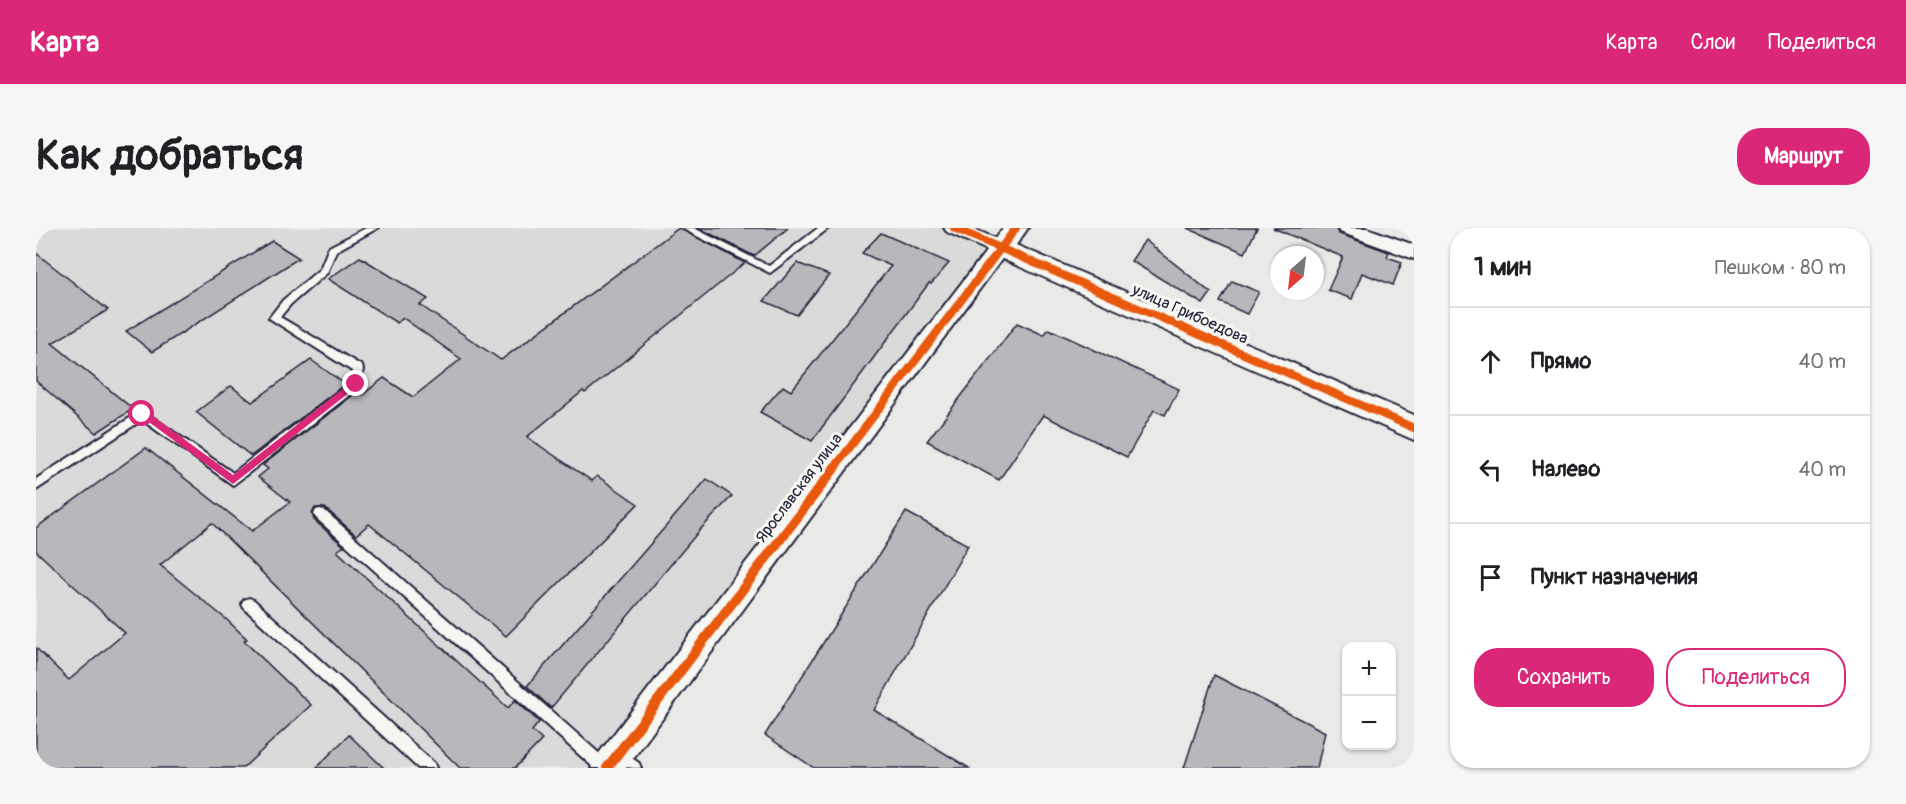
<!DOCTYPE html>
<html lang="ru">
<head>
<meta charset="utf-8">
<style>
  :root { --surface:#fff; --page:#f6f6f6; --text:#202124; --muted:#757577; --line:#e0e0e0; --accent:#db2777 }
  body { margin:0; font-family:Pangolin,sans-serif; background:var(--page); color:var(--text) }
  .controls { position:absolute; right:18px; bottom:18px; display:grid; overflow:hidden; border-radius:12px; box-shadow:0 2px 4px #0004 }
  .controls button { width:54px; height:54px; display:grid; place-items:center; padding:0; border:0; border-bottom:2px solid var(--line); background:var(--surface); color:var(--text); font:30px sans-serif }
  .compass { position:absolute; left:1234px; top:18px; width:54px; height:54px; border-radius:50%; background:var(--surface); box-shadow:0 2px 4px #0004; rotate:208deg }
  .stop { position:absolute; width:18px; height:18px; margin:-14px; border:4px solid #db2777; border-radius:50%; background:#fff }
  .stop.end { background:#db2777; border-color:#fff; box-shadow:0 2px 6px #0008 }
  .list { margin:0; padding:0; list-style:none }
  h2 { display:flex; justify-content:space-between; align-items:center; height:78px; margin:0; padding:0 24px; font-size:26px }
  h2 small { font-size:20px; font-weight:400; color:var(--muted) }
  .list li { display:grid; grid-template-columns:39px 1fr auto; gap:18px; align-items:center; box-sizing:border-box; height:108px; padding:0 24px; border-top:2px solid var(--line) }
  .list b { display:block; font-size:22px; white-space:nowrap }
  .list em { font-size:20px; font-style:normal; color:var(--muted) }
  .actions { display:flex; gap:12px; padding:18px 24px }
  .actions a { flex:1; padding:14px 0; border:2px solid var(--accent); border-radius:24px; text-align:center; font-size:21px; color:var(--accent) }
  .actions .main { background:var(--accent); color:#fff }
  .icon { flex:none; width:33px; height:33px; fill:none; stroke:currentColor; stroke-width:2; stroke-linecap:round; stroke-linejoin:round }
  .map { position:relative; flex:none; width:1378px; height:540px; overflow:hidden; border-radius:24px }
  header { display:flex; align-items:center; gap:36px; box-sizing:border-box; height:84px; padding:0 30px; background:var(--accent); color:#fff }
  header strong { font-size:28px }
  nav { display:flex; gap:33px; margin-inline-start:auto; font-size:21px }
  .intro { display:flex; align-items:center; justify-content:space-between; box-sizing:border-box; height:144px; padding:0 36px }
  h1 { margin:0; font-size:42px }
  .button { padding:15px 27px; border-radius:24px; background:var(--accent); color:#fff; font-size:21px; font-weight:700 }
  main { display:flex; gap:36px; padding:0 36px }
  aside { flex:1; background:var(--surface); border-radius:24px; box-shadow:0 2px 4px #0004 }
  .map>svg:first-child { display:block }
</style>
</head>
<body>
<header>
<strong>Карта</strong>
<nav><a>Карта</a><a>Слои</a><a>Поделиться</a></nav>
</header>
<div class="intro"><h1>Как добраться</h1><a class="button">Маршрут</a></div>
<main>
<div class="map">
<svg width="1378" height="540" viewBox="0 0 1378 540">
  <rect width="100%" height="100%" fill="#e9e9e7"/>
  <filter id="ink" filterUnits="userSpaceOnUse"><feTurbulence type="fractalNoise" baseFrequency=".0167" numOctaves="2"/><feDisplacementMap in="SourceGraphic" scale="12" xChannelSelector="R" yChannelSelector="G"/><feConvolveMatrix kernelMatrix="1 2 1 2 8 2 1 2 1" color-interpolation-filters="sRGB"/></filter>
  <g filter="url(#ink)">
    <path fill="#dadada" d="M0,0H942L968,11L553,540H0Z"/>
    <g fill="#b8b8bc" stroke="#22223b" stroke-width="1.5">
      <path d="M643,0L709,35L549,165L547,163L491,209L556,253L561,248L602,276L470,408L333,296L320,307L289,280H279L276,285L278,292L308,318L301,323L472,480L479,472L503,494L496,503L506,512L479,540H424L176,295L124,337L191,392L211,411L208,413L275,477L207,540H0V420L33,452L89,405L0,323V300L110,220L216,303L254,274L222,249L232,241L227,237L321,164L326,167L348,150L377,169L425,131L367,90L361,95L292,51L324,29L392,71L384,77L465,132Z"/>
      <path d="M663,0H752L718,28Z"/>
      <path d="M1151,0H1221L1209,25Z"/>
      <path d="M1237,0H1299L1303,6L1353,24L1351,29L1366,34L1357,57L1326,45L1316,71L1292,62L1307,29Z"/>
      <path d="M845,5L913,35L895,56L893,55L776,213L724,184L747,158L755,163L855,38L826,25Z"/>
      <path d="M1109,12L1175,65L1167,76L1095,33Z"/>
      <path d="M236,13L263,30L116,124L90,103Z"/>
      <path d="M0,25L72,82L16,115L97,181L60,205L0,153Z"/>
      <path d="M761,35L793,47L761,87L728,73Z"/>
      <path d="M1196,53L1223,64L1211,86L1184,74Z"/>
      <path d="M981,95L1008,107L1013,101L1143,161L1129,187L1118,182L1091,229L1007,187L963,252L891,213Z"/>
      <path d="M275,132L309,156L215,228L160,184L195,158L216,174Z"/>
      <path d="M671,251L696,268L663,303L515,480L491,458Z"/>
      <path d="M870,284L932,317L838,482L933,540H778L729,507Z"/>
      <path d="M1178,447L1289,504L1281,540H1148Z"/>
      <path d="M313,507L348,540H280Z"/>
    </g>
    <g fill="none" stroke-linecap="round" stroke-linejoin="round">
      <g stroke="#22223b" stroke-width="4">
        <g id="service">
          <path d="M330,0H342L300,23L291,45L255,76L244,89L326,138L327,141L324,159L197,257L106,192L0,262V251L106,182L197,245L315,154L316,143L233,90L247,72L284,41L293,19Z"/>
          <path d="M645,0H658L733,38L782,0H793L734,45Z"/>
          <path d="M284,281L288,282L574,535L576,540H558L280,290L278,286L280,282Z"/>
          <path d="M213,370L218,372L398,535L400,540H382L208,380L206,376L208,372Z"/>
          <path d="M581,520L603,535L605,540C592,540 580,540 574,527L576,522Z"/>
        </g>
      </g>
      <g stroke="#22223b" stroke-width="4">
        <g id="minor">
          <path d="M908,0H935L971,15L974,20L590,540H555L560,529L951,22L911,4Z"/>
          <path d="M1301,0H1331L1378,17V31L1304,4Z"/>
        </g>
      </g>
      <g stroke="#22223b" stroke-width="4">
        <path id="tertiary" d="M967,0H992L980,17L1378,187V212L955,26L952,20Z"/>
      </g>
      <use href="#service" fill="#f6f6f2" fill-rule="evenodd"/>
      <use href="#minor" fill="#f6f6f2" fill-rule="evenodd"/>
      <use href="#tertiary" fill="#f6f6f2" fill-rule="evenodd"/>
      <g stroke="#f6f6f2" stroke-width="10">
        <g id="cycleway-far1">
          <path d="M918,0L1378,200"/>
          <path d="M799,239L980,0"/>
        </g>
      </g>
      <g stroke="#f6f6f2" stroke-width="14">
        <path id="cycleway" d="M571,540L800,238"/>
      </g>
      <use href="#cycleway-far1" stroke="#e8590c" stroke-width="8"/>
      <use href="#cycleway" stroke="#e8590c" stroke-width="10"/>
    </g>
  </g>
  <path fill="#db2777" d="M317,153H320L324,156L197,256L102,186L106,182L110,183L197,247Z"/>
  <g text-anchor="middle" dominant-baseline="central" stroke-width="6" stroke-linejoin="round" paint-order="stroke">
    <g font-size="16" fill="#22223b" stroke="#f6f6f2">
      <text transform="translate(1154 86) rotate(24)">улица Грибоедова</text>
      <text transform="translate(763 260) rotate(-53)">Ярославская улица</text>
    </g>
  </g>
</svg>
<div class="controls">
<button>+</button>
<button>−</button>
</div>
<svg class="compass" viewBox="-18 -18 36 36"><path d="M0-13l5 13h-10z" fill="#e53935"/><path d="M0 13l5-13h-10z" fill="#757577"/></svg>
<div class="stop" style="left:106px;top:186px"></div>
<div class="stop end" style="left:320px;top:156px"></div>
</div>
<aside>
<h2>1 мин<small>Пешком · 80 m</small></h2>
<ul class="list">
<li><svg class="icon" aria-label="ahead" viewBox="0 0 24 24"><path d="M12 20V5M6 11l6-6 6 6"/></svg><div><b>Прямо</b></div><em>40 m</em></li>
<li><svg class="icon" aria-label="left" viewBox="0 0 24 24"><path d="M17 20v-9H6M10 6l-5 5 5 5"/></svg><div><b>Налево</b></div><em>40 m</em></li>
<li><svg class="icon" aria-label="arrive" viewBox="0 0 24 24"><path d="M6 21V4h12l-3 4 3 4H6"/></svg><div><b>Пункт назначения</b></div></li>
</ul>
<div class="actions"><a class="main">Сохранить</a><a>Поделиться</a></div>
</aside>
</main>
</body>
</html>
